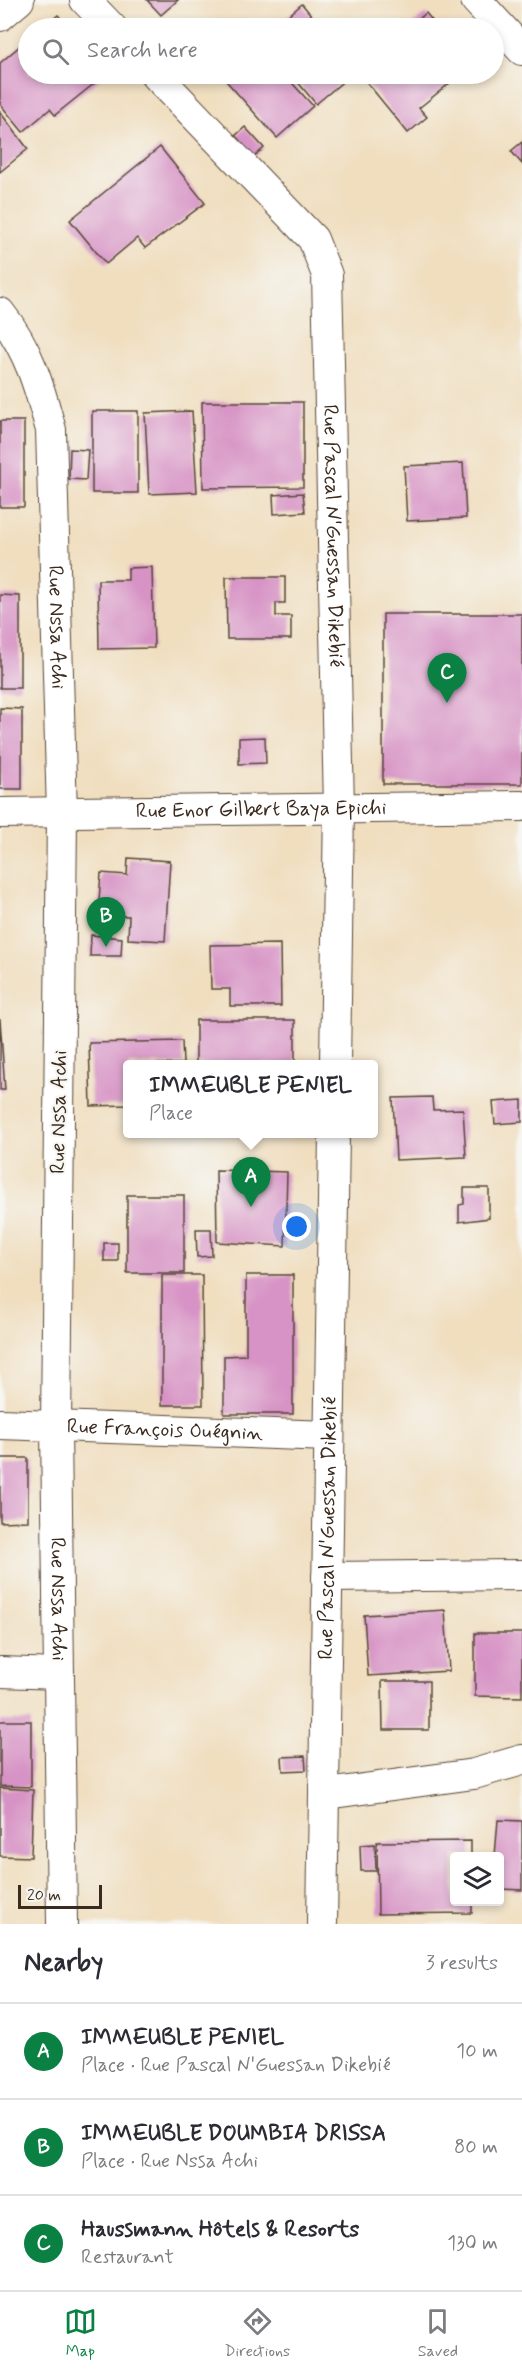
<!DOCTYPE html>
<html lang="en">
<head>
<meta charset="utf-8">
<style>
  :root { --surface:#fff; --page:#f7f7f7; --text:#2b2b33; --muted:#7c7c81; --line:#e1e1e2; --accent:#0b8043 }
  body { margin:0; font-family:Mynerve,sans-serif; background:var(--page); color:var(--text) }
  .controls { position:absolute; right:18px; bottom:18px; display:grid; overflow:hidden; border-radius:6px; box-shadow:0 3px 9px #0003 }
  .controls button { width:54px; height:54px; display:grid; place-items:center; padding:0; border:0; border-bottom:2px solid var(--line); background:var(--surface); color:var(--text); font:30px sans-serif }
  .scale { position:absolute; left:18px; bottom:15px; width:84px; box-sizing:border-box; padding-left:6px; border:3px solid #3b2a1e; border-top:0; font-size:16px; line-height:21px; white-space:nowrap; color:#3b2a1e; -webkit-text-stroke:4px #f6f6f2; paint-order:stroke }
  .you { position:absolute; left:297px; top:1227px; width:21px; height:21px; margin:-15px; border:4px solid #fff; border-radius:50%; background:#1a73e8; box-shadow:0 0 0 9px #1a73e833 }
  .badge { display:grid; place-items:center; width:39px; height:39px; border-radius:50%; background:var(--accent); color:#fff; font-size:20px; font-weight:700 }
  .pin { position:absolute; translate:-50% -50px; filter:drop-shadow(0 2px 3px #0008) }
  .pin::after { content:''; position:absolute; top:32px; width:21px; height:18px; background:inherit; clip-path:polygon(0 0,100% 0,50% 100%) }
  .popup { position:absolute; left:123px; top:1060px; width:255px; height:78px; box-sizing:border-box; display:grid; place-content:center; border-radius:6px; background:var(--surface); filter:drop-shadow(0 2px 4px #0005); font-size:20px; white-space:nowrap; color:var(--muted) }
  .popup b { font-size:22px; color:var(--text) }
  .popup::after { content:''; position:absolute; left:50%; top:100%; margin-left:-12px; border:12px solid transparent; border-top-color:var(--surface) }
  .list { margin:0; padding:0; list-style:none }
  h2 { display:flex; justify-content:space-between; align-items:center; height:78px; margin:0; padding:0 24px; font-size:26px }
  h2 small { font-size:20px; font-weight:400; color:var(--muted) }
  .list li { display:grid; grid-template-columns:39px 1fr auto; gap:18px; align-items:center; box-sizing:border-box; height:96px; padding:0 24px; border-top:2px solid var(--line) }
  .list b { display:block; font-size:22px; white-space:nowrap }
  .list p { margin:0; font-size:20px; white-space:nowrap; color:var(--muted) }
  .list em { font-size:20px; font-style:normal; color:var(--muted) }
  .icon { flex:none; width:33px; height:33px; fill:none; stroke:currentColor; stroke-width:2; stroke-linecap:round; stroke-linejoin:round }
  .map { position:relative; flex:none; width:522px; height:1924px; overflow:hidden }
  .search { position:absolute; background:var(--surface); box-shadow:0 3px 9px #0003; left:18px; right:18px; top:18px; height:66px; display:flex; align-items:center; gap:15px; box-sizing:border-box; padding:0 21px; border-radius:33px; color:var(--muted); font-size:22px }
  .sheet { height:366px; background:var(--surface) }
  nav { display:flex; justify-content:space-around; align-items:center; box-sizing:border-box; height:84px; border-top:2px solid var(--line); background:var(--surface); font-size:16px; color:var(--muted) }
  nav a { display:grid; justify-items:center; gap:3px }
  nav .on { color:var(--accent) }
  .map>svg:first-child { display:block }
</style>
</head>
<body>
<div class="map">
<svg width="522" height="1924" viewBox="0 0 522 1924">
  <rect width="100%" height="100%" fill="#f6f6f2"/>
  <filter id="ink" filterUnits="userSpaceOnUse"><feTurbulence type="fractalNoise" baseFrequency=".0167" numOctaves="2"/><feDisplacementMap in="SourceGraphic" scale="12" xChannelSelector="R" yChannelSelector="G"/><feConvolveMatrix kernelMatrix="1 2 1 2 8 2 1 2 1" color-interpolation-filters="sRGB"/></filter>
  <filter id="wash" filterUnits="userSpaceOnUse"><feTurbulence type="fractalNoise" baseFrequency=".008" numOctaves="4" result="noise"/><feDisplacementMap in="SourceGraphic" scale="24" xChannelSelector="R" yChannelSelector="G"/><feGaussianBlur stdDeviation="1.35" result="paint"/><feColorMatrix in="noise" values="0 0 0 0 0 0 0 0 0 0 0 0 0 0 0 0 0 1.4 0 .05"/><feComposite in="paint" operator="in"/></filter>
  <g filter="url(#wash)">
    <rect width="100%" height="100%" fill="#f0debf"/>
    <g id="blocks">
      <g fill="#d793c5">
        <path d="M147,0H178L161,15Z"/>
        <path d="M302,4L322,28H274Z"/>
        <path d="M426,13L438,28H408Z"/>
        <path d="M58,15L69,28H42Z"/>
        <path d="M28,39V74H106L55,115L50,109L23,132L0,104V63Z"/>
        <path d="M220,74H284L313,106L277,138Z"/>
        <path d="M291,74H352L316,104Z"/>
        <path d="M360,74H461L419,108L427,117L408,133Z"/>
        <path d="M0,112L28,149L0,172Z"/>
        <path d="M245,127L264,148L254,157L235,136Z"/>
        <path d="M522,142V164L511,151Z"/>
        <path d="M160,147L205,203L145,248L137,238L106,264L70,220Z"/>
        <path d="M202,402H303V487L203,488Z"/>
        <rect x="92" y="411" width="46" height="82"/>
        <path d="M192,411L197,492L149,494L145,413Z"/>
        <rect x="0" y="421" width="24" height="86"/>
        <path d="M70,449L88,450L86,480L69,479Z"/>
        <path d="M463,463L466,518L407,521L404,466Z"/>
        <path d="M303,493L305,512L274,514L273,495Z"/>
        <path d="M152,567L154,648L99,649L98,580H128V568Z"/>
        <path d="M226,577H285V603H276V616H291V639H227Z"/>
        <path d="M0,595L20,596V688H0Z"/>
        <rect x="383" y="614" width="139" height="170"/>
        <path d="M0,708L22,709V789H0Z"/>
        <path d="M265,737L266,763L239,764V738Z"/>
        <path d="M128,858L170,861L165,941L128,939L129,916L98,915L101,873L127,875Z"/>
        <path d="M91,935L122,938L121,956H90Z"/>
        <path d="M280,944L281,1006H230V989H211L210,945Z"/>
        <path d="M0,1019L5,1090H0Z"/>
        <rect x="196" y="1020" width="99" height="44"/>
        <path d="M182,1041L183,1064H128V1105L91,1106L89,1043Z"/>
        <path d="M432,1097L433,1110L463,1109L466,1157L396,1160L393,1098Z"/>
        <path d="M522,1100V1122L495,1124L493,1102Z"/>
        <path d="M216,1170L287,1172L285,1246L217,1242Z"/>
        <path d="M464,1188H489V1218L459,1222V1205L464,1204Z"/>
        <rect x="127" y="1195" width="57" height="78"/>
        <path d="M196,1229H211L212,1256L197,1257Z"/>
        <rect x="104" y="1243" width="14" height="18"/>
        <path d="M162,1275H202L203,1405H162Z"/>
        <path d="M246,1275H293V1414H224V1356L246,1355Z"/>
        <path d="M0,1458H28V1521L0,1522Z"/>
        <path d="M445,1610L449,1671L368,1676L364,1615Z"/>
        <path d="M475,1633H522V1697L475,1696Z"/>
        <path d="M382,1681H429V1730H383Z"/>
        <path d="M0,1721H31V1787L0,1786Z"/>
        <path d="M305,1756L306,1770L283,1771L282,1757Z"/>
        <path d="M0,1788L33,1790L31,1857L0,1856Z"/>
        <path d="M498,1820L522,1821V1890L500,1889V1856H495Z"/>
        <path d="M471,1841V1856H454V1902H472V1913L378,1914L377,1842Z"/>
        <path d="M375,1844L376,1871H361L360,1845Z"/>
      </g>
    </g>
  </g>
  <g filter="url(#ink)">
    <use href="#blocks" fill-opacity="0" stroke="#564536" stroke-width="1.5"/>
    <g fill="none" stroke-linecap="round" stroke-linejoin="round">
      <g stroke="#564536" stroke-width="32">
        <g id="minor">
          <path d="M85,0L112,28"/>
          <path d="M476,0L522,50"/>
          <path d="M0,16L19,0"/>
          <path id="s1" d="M155,74L313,239L327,275L339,807L335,1064"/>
          <path id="s2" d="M0,313C29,349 39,386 51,430L62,814L56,1427L62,1924"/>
          <path id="s3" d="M0,813L522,806"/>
          <path id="s4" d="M0,1424L329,1436"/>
          <path d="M327,1577L522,1575"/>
          <path d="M0,1672L59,1674"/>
          <path d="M326,1794L474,1774L522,1760"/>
          <path id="s5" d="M322,1924L334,1134"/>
        </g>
      </g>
      <use href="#minor" stroke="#fff" stroke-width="30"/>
    </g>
  </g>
  <g text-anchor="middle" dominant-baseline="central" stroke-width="4.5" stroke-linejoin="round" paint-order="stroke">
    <g font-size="21" fill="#3b2a1e" stroke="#f6f6f2">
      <text stroke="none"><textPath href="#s1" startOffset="528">Rue Pascal N'Guessan Dikebié</textPath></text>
      <text stroke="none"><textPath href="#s2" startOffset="326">Rue Nssa Achi</textPath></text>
      <text stroke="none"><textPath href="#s3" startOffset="261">Rue Enor Gilbert Baya Epichi</textPath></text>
      <text transform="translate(59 1112) rotate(-89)">Rue Nssa Achi</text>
      <text stroke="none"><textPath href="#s4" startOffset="165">Rue François Ouégnin</textPath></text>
      <text stroke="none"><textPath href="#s5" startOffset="396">Rue Pascal N'Guessan Dikebié</textPath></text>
      <text stroke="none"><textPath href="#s2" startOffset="1298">Rue Nssa Achi</textPath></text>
    </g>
  </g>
</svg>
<div class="controls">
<button><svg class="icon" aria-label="layers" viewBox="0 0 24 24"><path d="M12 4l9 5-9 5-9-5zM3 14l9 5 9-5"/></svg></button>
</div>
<div class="scale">20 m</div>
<div class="you"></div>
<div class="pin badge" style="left:251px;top:1207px">A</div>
<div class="popup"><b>IMMEUBLE PENIEL</b>Place</div>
<div class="pin badge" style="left:106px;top:947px">B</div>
<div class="pin badge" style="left:447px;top:703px">C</div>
<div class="search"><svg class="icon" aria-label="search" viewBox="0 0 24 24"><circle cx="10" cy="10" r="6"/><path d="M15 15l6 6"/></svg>Search here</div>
</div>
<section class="sheet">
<h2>Nearby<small>3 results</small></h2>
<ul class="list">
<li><span class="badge">A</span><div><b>IMMEUBLE PENIEL</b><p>Place · Rue Pascal N'Guessan Dikebié</p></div><em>10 m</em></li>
<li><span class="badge">B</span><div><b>IMMEUBLE DOUMBIA DRISSA</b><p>Place · Rue Nssa Achi</p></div><em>80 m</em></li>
<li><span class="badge">C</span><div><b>Haussmann Hôtels &amp; Resorts</b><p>Restaurant</p></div><em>130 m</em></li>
</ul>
</section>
<nav>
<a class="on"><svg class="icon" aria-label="map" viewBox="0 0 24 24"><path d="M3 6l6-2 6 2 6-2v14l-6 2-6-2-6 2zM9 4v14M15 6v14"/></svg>Map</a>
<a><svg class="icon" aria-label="directions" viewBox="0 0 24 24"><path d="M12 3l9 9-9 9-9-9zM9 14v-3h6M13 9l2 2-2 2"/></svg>Directions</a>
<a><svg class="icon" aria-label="saved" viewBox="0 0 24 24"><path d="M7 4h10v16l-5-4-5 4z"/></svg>Saved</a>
</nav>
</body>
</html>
